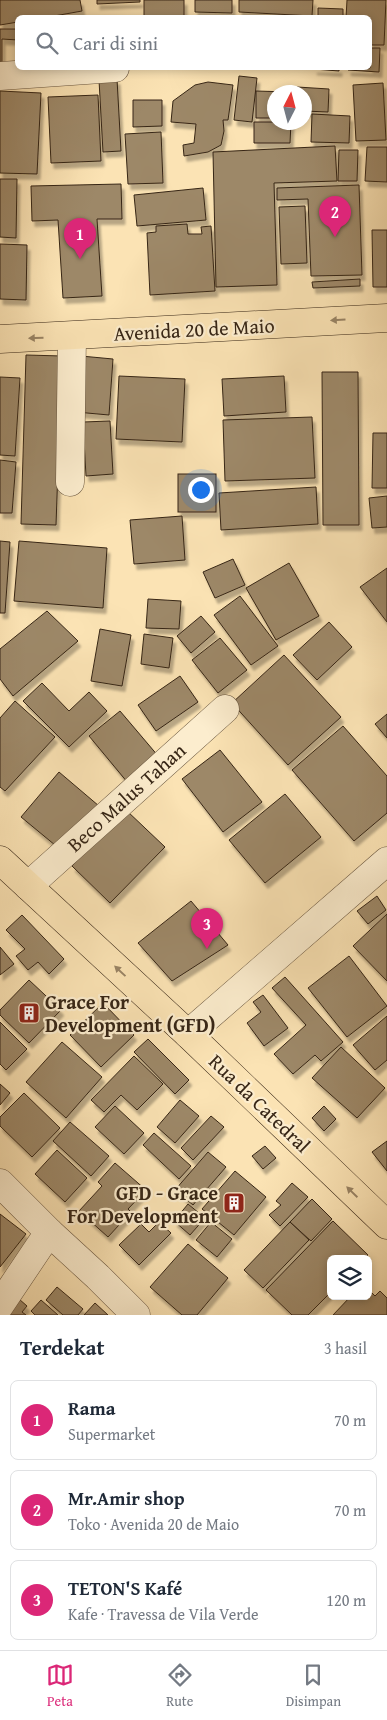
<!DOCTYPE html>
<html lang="id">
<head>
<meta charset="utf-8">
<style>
  :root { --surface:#fff; --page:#f2f2f3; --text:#1f2937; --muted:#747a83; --line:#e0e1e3; --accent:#db2777 }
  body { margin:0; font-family:"Gentium Book Plus",serif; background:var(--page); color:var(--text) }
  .controls { position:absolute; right:15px; bottom:15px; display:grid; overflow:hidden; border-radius:8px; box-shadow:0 2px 8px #0003 }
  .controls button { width:45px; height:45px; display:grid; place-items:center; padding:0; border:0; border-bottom:1px solid var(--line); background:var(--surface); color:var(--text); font:25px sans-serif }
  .compass { position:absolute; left:267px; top:85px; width:45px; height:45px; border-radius:50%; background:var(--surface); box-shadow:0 2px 8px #0003; rotate:6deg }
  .you { position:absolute; left:200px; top:489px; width:18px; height:18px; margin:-12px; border:4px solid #fff; border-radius:50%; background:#1a73e8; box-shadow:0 0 0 8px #1a73e833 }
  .badge { display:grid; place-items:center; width:32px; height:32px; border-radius:50%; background:var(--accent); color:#fff; font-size:16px; font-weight:700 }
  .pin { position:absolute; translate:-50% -41px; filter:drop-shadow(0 1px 2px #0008) }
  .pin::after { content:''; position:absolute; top:26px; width:18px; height:15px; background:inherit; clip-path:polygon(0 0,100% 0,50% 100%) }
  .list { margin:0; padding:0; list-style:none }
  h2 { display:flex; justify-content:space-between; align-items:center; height:65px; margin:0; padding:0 20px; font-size:21px }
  h2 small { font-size:16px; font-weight:400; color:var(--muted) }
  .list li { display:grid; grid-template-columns:32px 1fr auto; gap:15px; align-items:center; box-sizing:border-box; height:80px; margin:0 10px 10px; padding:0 10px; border:1px solid var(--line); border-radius:8px }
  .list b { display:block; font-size:19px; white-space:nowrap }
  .list p { margin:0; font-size:16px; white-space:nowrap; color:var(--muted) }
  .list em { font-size:16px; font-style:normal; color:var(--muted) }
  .icon { flex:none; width:28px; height:28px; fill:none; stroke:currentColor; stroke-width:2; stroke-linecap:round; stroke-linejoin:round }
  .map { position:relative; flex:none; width:387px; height:1315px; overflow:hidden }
  .search { position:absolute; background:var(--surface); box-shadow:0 2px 8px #0003; left:15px; right:15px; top:15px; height:55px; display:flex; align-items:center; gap:12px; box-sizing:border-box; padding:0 18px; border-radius:8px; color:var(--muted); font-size:19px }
  .sheet { height:335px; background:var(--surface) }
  nav { display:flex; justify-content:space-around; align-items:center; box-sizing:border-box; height:70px; border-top:1px solid var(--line); background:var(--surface); font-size:14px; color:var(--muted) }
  nav a { display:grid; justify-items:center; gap:2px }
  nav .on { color:var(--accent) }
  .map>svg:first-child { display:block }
</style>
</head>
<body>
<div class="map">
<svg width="387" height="1315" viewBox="0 0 387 1315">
  <defs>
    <filter id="shadow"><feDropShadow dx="3" dy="5.5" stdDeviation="1" flood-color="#0004"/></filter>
  </defs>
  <rect width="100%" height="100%" fill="#fbe3b4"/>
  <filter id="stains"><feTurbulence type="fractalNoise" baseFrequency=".004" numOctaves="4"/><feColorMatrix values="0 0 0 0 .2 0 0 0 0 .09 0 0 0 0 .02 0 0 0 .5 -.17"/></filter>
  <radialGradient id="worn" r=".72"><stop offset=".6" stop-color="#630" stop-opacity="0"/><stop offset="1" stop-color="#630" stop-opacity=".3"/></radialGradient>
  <g fill="#9d8868" stroke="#372616" filter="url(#shadow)">
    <path d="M0,0H80L82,11L43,18H18V22L0,25Z"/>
    <path d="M97,0H140V2L97,4Z"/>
    <rect x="144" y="0" width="40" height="17"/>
    <path d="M195,0H232V13L195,12Z"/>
    <path d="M239,0H313L312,16L239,12Z"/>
    <path d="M347,0H386L384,45H370V18H346Z"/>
    <path d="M318,8L343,9V18H318Z"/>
    <path d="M0,29H18V40L2,39V66H0Z"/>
    <path d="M370,48H380L379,72L348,70V68H370Z"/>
    <path d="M314,68H339V71L314,69Z"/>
    <path d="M239,76L257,78L252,122L234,120Z"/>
    <path d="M117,79L121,151L103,152L99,80Z"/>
    <path d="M208,82L233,85L228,120H223L224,131L221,145L208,152L184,156L183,145L194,143L196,124L171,122L173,101L195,85Z"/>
    <path d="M383,83L386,140L356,141L353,85Z"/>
    <path d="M297,87L329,89L328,112L304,111V92H297Z"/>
    <path d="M0,91L41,93L37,174L0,173Z"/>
    <path d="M256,91L289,92H274V118H256Z"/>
    <path d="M98,95L101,161L51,163L48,97Z"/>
    <path d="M133,100H162V126L133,127Z"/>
    <path d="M312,114L350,116L349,143L311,142Z"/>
    <path d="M254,122H291L290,143H254Z"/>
    <path d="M161,132L163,183L128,184L125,134Z"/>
    <path d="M335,146L337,181L274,183L277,285L216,287L213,152Z"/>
    <path d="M367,147H387V182L365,181Z"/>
    <path d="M339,150H358L357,181H338Z"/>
    <path d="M0,179H17L16,238L0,237Z"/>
    <path d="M121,184L122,219H97L102,296L63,298L58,220L32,221L31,186Z"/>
    <path d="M359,185L362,275L311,276L308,199L277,200V188Z"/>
    <path d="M203,188L206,220L137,226L134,195Z"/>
    <path d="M305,206L307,263L281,264L279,207Z"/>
    <path d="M187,224L188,234H202L201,227L211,226L215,291L150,295L147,233L156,232V226Z"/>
    <path d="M372,230H387V287H373Z"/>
    <path d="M0,244L27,245L26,300L0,299Z"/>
    <path d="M360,279V286L313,288L312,282Z"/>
    <path d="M26,355L62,356L56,525L21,524Z"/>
    <path d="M81,356L113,359L109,415L76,412Z"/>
    <path d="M322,372H358L359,525H323Z"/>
    <path d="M119,376L185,379L182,442L116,439Z"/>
    <path d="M284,376L286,412L224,416L222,379Z"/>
    <path d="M0,377L20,378L15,456L0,455Z"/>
    <path d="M312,417L315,478L225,481L223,420Z"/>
    <path d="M110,421L113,474L86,476L83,422Z"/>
    <path d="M373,433H387V488H372Z"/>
    <path d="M0,460L16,462L12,513H0Z"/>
    <rect x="178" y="474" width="38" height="38"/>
    <path d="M316,487L318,524L221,530L219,493Z"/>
    <path d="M387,496V527L372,528L369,498Z"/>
    <path d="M182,516L185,560L134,564L130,520Z"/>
    <path d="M0,541L10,542L5,613H0Z"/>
    <path d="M19,541L107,548L103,608L14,601Z"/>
    <path d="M233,559L245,585L215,598L203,572Z"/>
    <path d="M289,563L319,616L276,640L246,588Z"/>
    <path d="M387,568V622L360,587Z"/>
    <path d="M240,596L278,646L251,665L214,615Z"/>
    <path d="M148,599L181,601L179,629L146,628Z"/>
    <path d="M47,611L78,641L13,696L0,679V649Z"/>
    <path d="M201,616L215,632L191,653L177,636Z"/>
    <path d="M329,622L352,647L317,680L293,655Z"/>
    <path d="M100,629L131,635L122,686L91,681Z"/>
    <path d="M144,634L173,638L169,668L141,664Z"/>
    <path d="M220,638L247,670L218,693L192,660Z"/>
    <path d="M284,655L341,717L288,765L232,703Z"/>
    <path d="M180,676L198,702L156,731L138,705Z"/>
    <path d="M42,683L69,711L89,692L107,711L69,747L23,701Z"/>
    <path d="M15,701L55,737L5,791L0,787V718Z"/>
    <path d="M120,711L159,757L128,783L89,736Z"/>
    <path d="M387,714V738L375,724Z"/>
    <path d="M343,726L387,776V813L354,841L292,770Z"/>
    <path d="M220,750L262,802L223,832L182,779Z"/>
    <path d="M59,772L99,806L61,850L21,817Z"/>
    <path d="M285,794L321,837L265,883L229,840Z"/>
    <path d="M126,810L165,847L110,903L72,866Z"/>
    <path d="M377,896L386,910L368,924L357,911Z"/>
    <path d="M191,901L228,945L172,981L138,943Z"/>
    <path d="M387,914V981L353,946Z"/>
    <path d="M22,915L64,959L49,974L38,962L28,970L16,956L25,949L6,930Z"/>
    <path d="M0,947L14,964L0,975Z"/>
    <path d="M349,956L387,1006L347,1037L308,988Z"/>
    <path d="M285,977L343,1042L321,1061L315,1055L293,1074L274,1054L306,1025L272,988Z"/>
    <path d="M29,980L61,1010L29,1043L0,1015V1010Z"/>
    <path d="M263,995L288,1028L264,1046L247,1023L261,1012L253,1002Z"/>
    <path d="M103,1003L134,1035L101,1067L70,1035Z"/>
    <path d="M387,1016V1060L375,1070L353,1045Z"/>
    <path d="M0,1022L27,1049L6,1070L0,1064Z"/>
    <path d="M148,1039L189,1080L175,1094L134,1052Z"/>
    <path d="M62,1042L102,1077L66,1118L26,1082Z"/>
    <path d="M341,1047L385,1088L357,1118L312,1078Z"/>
    <path d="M134,1056L163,1084L137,1110L121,1095L104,1112L91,1100Z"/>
    <path d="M0,1084L10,1093L0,1105Z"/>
    <path d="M24,1093L60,1128L32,1157L0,1126V1117Z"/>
    <path d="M180,1100L199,1116L175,1143L157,1127Z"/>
    <path d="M115,1106L144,1133L124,1154L95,1127Z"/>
    <path d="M324,1106L336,1119L324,1131L312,1118Z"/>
    <path d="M211,1116L224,1127L193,1160L181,1148Z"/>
    <path d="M70,1122L109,1156L91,1176L53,1141Z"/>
    <path d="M154,1133L191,1166L179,1179L143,1145Z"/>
    <path d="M387,1141V1171L372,1152Z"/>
    <path d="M265,1146L276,1158L263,1169L252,1156Z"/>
    <path d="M57,1150L87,1178L65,1202L35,1174Z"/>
    <path d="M208,1152L226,1167L193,1205L175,1190Z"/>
    <path d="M115,1163L146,1190L128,1209L131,1212L108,1237L79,1211L102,1186L98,1182Z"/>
    <path d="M235,1171L266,1197L234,1235L202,1209Z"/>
    <path d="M292,1183L308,1197L280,1226L269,1215L281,1205L276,1201Z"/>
    <path d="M312,1199L332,1219L311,1241L290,1222Z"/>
    <path d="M188,1204L205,1218L190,1235L174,1221Z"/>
    <path d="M0,1214L26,1234L0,1267Z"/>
    <path d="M333,1221L368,1255L364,1259H331V1292L308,1315H292L266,1290Z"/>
    <path d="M159,1222L171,1233L139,1265L119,1245L141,1224L149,1232Z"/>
    <path d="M211,1222L232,1239L217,1257L196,1240Z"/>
    <path d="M290,1222L309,1240L263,1288L244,1270Z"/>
    <path d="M188,1244L228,1278L197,1315H182L150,1287Z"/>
    <path d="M57,1287L83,1309L78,1315H63L46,1300Z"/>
    <path d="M368,1289L375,1296L380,1291L387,1298V1315H333L351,1296H368Z"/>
    <path d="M19,1299L27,1306L22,1312L26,1315H4Z"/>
    <path d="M41,1300L58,1315H35L31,1311Z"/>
    <path d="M95,1303L108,1315H84Z"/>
  </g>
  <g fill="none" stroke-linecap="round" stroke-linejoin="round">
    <g stroke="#68553e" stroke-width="29">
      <g id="minor">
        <path d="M0,76L115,68"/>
        <path d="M70,482L72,336"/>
        <path d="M28,886L225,709"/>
        <path d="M188,1034L387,861"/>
        <path d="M0,1183L49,1232"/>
        <path d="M0,1305L49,1232L98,1277L136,1315"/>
      </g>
    </g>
    <g stroke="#372616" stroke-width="29">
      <g id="major">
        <path d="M0,339L387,318"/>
        <path d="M0,860L188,1034L387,1225"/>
      </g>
    </g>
    <use href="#minor" stroke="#fcedce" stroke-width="28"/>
    <use href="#major" stroke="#fbe3b4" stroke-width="28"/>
  </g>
  <defs><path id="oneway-solid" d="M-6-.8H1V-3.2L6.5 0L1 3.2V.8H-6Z" transform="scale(1.25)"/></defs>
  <g fill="#998465">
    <use href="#oneway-solid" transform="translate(338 320) rotate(177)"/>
    <use href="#oneway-solid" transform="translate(36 338) rotate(178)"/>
    <use href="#oneway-solid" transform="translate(120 971) rotate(-137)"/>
    <use href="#oneway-solid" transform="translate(352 1192) rotate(-136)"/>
  </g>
  <defs>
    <g id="building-square" transform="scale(1.125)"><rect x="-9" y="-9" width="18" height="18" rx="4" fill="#8f2418" stroke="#fcedce"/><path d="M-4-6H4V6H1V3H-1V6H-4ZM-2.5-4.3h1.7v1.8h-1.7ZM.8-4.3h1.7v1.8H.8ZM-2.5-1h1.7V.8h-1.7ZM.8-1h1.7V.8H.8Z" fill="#fff"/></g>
  </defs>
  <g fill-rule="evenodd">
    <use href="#building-square" x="29" y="1013"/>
    <use href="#building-square" x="234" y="1203"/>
  </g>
  <g text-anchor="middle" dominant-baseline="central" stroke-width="4.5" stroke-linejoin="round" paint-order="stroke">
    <g font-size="20" fill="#372616" stroke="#fcedce">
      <text transform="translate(194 329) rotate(-3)">Avenida 20 de Maio</text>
      <text transform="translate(126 797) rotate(-42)">Beco Malus Tahan</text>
      <text transform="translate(260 1103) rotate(44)">Rua da Catedral</text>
    </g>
    <g font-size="20" font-weight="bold" fill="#372616" stroke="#fcedce" text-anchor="start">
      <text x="45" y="1001">Grace For<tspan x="45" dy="23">Development (GFD)</tspan></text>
      <text x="218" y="1192" text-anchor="end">GFD - Grace<tspan x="218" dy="23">For Development</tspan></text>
    </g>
  </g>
  <rect width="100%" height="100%" filter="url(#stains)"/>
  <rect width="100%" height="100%" fill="url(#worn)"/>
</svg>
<div class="controls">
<button><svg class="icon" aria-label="layers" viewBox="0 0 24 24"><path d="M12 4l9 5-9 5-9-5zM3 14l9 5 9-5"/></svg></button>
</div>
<svg class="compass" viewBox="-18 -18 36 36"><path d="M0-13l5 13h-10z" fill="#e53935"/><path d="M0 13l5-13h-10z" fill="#747a83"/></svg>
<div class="you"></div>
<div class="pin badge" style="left:80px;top:259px">1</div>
<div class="pin badge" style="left:335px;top:237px">2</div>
<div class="pin badge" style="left:207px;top:949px">3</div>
<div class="search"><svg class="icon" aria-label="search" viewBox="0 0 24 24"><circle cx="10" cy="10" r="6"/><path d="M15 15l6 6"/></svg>Cari di sini</div>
</div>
<section class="sheet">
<h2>Terdekat<small>3 hasil</small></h2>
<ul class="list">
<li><span class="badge">1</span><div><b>Rama</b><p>Supermarket</p></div><em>70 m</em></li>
<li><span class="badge">2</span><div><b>Mr.Amir shop</b><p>Toko · Avenida 20 de Maio</p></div><em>70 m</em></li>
<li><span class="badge">3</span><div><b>TETON'S Kafé</b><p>Kafe · Travessa de Vila Verde</p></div><em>120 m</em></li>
</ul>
</section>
<nav>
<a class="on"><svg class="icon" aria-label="map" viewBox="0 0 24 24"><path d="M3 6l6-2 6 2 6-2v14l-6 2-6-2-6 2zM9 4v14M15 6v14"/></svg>Peta</a>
<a><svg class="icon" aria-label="directions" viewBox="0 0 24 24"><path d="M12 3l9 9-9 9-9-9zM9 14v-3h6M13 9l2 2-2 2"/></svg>Rute</a>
<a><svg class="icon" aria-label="saved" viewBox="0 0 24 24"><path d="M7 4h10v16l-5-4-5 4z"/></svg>Disimpan</a>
</nav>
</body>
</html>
